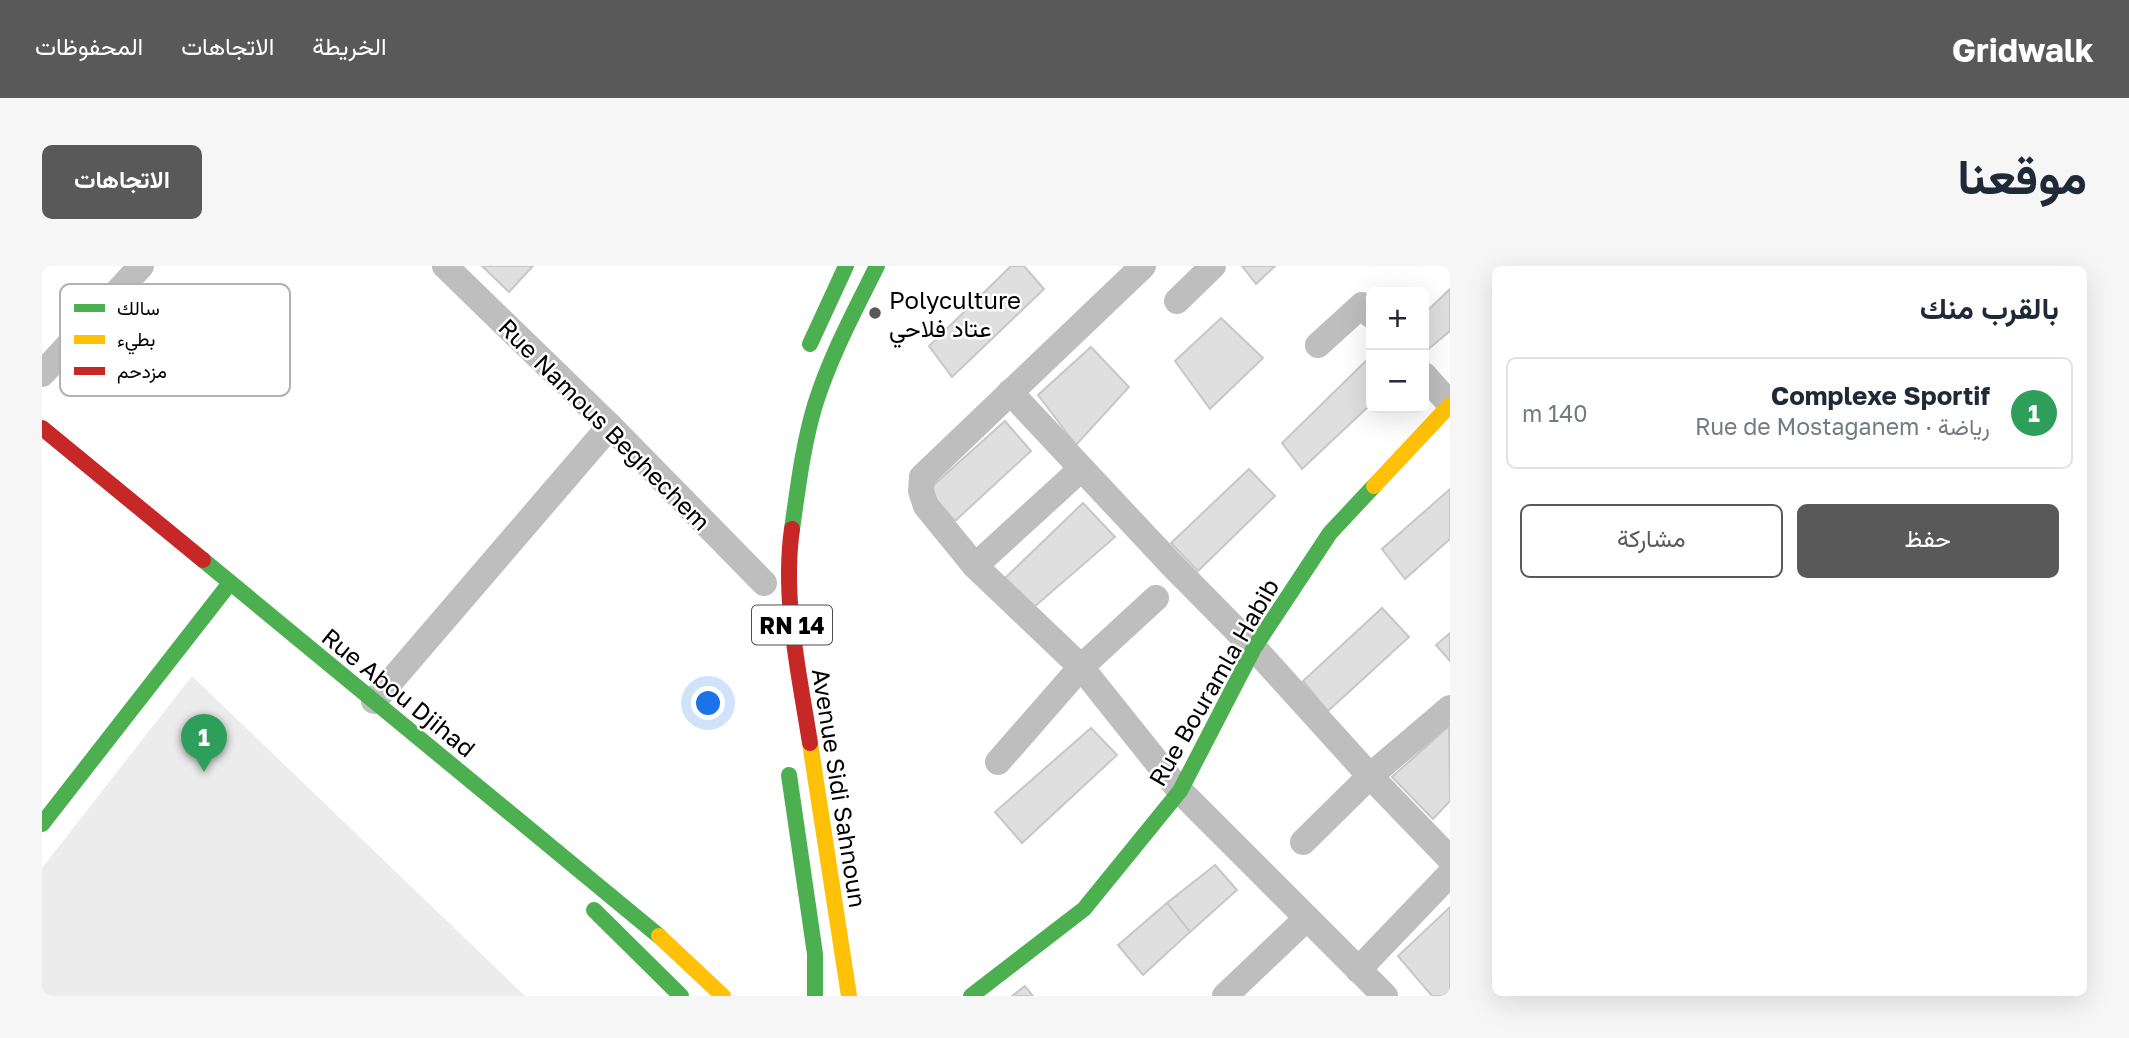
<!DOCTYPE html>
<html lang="ar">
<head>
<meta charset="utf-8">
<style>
  :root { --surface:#fff; --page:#f6f6f7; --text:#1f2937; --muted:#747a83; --line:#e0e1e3; --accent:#595959 }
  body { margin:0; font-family:"Golos Text",Vazirmatn,sans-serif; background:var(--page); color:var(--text); direction:rtl }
  .controls { position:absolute; right:21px; top:21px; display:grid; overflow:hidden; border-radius:10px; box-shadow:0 7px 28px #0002 }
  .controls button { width:63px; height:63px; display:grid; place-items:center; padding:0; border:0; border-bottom:2px solid var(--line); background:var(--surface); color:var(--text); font:35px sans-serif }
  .you { position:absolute; left:667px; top:438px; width:24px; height:24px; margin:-18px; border:5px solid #fff; border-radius:50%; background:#1a73e8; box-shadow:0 0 0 10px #1a73e833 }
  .badge { display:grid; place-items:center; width:46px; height:46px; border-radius:50%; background:var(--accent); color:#fff; font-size:23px; font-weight:700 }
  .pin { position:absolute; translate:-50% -58px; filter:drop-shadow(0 2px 4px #0008) }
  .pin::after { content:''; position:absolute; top:37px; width:24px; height:21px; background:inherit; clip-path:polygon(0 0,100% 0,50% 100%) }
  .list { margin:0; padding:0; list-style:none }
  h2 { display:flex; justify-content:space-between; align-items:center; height:91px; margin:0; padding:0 28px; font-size:30px }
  h2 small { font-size:23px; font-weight:400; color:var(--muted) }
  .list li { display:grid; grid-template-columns:46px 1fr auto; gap:21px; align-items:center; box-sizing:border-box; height:112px; margin:0 14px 14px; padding:0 14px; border:2px solid var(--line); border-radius:10px }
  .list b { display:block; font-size:26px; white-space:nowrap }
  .list p { margin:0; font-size:23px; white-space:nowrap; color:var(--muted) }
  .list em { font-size:23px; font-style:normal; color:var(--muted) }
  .actions { display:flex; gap:14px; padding:21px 28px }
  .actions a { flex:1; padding:16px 0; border:2px solid var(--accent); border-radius:10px; text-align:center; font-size:24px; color:var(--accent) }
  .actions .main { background:var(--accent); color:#fff }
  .map { position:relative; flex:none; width:1408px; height:730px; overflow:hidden; direction:ltr; border-radius:10px }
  header { display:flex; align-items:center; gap:42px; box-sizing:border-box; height:98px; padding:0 35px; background:var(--accent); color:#fff }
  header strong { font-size:33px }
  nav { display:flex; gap:38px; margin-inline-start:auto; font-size:24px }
  .intro { display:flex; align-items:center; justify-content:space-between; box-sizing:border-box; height:168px; padding:0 42px }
  h1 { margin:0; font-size:49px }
  .button { padding:18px 32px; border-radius:10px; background:var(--accent); color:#fff; font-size:24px; font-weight:700 }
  main { display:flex; gap:42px; padding:0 42px }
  aside { flex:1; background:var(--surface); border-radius:10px; box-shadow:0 7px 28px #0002 }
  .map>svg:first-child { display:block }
</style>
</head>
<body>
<header>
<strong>Gridwalk</strong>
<nav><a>الخريطة</a><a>الاتجاهات</a><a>المحفوظات</a></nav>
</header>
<div class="intro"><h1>موقعنا</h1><a class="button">الاتجاهات</a></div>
<main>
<aside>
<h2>بالقرب منك<small></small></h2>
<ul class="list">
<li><span class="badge" style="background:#2e9e5b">1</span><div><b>Complexe Sportif</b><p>رياضة · Rue de Mostaganem</p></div><em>140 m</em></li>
</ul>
<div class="actions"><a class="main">حفظ</a><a>مشاركة</a></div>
</aside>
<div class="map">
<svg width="1408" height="730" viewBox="0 0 1408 730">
  <rect width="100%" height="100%" fill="#fff"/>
  <path fill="#ececec" d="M150,410L483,730H484H0V602Z"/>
  <g fill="#dfdfdf" stroke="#c7c7c7" stroke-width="2">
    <path d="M440,0H491L467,26Z"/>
    <path d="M969,0H982L1002,23L910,111L887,80Z"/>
    <path d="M1200,0H1233L1214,18Z"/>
    <path d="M1408,23V65L1383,86L1382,48Z"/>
    <path d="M1179,52L1221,92L1168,143L1133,95Z"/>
    <path d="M1049,81L1087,121L1034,179L996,129Z"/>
    <path d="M1329,90V138L1260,203L1240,177Z"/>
    <path d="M963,155L989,185L913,255L886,224Z"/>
    <path d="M1207,203L1233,230L1156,305L1129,277Z"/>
    <path d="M1408,223V273L1363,313L1340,283Z"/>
    <path d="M1041,237L1073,271L991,342L961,314Z"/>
    <path d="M1340,342L1367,371L1286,445L1261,415Z"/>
    <path d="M1408,367V395L1394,379Z"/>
    <path d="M1407,460L1408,535L1391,553L1350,511Z"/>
    <path d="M1049,462L1075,489L980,577L953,546Z"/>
    <path d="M1173,599L1195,624L1148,666L1125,637Z"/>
    <path d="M1125,637L1148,666L1101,709L1076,679Z"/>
    <path d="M1408,641V725L1402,730H1390L1356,690Z"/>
    <path d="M983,720L991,730H970Z"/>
  </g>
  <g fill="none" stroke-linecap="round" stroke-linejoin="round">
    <g stroke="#bebebe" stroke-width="26">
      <path d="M403,0L568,160L722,317"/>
      <path d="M1101,0L880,211L879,225L884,240L933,300L1039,401L1138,525L1343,730"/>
      <path d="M1135,35L1171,0"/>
      <path d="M1276,79L1320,39L1329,49"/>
      <path d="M0,108L99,0"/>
      <path d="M1382,109L1408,138"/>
      <path d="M968,126L1130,299L1212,382L1328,510L1408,593"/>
      <path d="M933,300L1039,203"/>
      <path d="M332,435L568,160"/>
      <path d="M956,496L1039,401L1114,332"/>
      <path d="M1261,576L1328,510L1408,442"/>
      <path d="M1316,704L1408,608"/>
      <path d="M1183,730L1265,652"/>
    </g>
    <g stroke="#4caf50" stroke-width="16">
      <path d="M768,78L804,0"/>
      <path d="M750,263C756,221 761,179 773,139C788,91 812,46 835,0"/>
      <path d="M161,294L617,670"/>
      <path d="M747,509L773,688V730"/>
      <path d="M0,558L188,317"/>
      <path d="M552,644L639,730"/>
      <path d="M929,730L1042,643L1138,525L1212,382L1288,267L1332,220"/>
    </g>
    <g stroke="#ffc107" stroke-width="16">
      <path d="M1332,220L1408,139"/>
      <path d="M768,477L807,730"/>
      <path d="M617,670L681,730"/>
    </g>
    <g stroke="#c62828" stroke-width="16">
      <path d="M0,162L161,294"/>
      <path d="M750,263C740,333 757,407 768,477"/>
    </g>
  </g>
  <circle fill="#595959" stroke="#fff" stroke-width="2.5" cx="833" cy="47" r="7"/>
  <g text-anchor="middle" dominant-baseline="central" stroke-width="5" stroke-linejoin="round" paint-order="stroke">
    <rect fill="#fff" stroke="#4c4c4c" stroke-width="2" x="710" y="339.5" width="80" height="39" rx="5"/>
    <g font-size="23" font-weight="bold" fill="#000">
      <text x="750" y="359">RN 14</text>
    </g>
    <g font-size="24" fill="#000" stroke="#fff" text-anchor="start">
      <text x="847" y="33">Polyculture<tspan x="847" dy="28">عتاد فلاحي</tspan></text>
    </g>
    <g font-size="24" fill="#000" stroke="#fff">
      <text transform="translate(563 158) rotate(45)">Rue Namous Beghechem</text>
      <text transform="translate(1171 416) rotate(-60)">Rue Bouramla Habib</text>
      <text transform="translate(357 426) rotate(39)">Rue Abou Djihad</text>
      <text transform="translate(798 522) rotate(81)">Avenue Sidi Sahnoun</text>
    </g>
  </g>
  <rect x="18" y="18" width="230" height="112" rx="10" fill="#fff" stroke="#b2b2b2" stroke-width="2"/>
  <rect x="32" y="38" width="31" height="8" fill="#4caf50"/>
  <rect x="32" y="69" width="31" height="9" fill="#ffc107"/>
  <rect x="32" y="101" width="31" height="8" fill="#c62828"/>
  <g font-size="19" fill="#000">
    <text x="75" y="49">سالك</text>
    <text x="75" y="80">بطيء</text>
    <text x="75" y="112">مزدحم</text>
  </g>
</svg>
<div class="controls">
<button>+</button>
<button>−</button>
</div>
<div class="you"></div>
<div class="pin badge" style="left:162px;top:506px;background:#2e9e5b">1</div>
</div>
</main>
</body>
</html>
